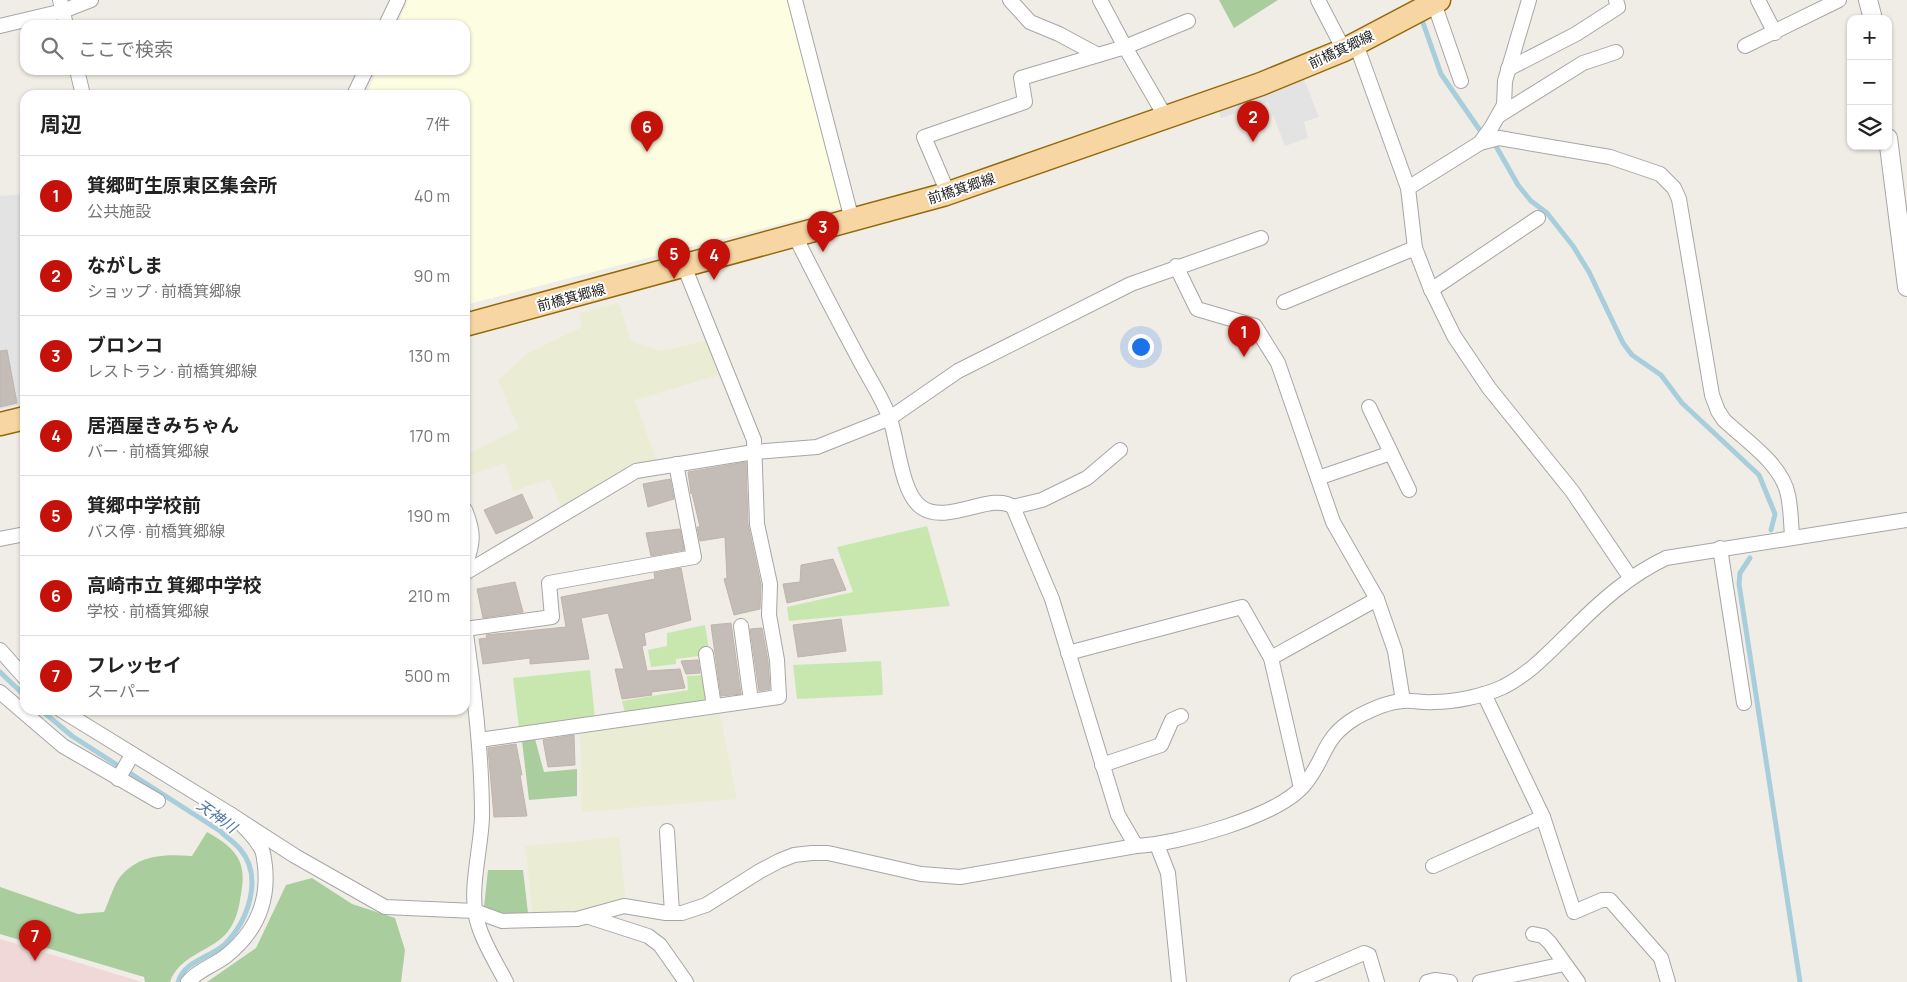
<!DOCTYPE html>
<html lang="ja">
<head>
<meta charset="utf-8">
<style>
  :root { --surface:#fff; --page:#f6f6f6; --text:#222; --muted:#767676; --line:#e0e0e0; --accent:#c4120b }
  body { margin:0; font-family:Manrope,"Noto Sans JP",sans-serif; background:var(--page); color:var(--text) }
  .controls { position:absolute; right:15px; top:15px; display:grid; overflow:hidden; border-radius:10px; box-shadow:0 1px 4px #0004 }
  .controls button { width:45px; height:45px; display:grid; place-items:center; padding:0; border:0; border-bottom:1px solid var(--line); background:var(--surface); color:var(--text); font:25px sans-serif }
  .you { position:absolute; left:1140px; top:346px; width:18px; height:18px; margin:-12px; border:4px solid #fff; border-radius:50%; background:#1a73e8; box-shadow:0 0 0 8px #1a73e833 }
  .badge { display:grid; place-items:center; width:32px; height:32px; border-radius:50%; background:var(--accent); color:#fff; font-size:16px; font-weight:700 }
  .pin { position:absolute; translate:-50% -41px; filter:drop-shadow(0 1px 2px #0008) }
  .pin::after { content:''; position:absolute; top:26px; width:18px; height:15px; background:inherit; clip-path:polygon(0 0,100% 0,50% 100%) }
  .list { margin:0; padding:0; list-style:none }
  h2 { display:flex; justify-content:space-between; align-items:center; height:65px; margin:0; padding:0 20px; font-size:21px }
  h2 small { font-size:16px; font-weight:400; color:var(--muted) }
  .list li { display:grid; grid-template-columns:32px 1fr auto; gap:15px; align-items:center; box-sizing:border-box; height:80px; padding:0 20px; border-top:1px solid var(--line) }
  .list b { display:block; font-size:19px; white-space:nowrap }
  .list p { margin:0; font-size:16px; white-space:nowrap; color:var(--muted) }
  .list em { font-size:16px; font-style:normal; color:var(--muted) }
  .icon { flex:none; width:28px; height:28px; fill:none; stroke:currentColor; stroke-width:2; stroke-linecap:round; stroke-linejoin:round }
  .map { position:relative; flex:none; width:1907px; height:982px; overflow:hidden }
  .search { position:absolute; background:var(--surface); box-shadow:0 1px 4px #0004; left:20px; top:20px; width:450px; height:55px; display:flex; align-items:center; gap:12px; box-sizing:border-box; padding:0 18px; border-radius:15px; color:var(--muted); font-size:19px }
  .panel { position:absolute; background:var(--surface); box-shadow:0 1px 4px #0004; left:20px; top:90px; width:450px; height:625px; border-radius:15px }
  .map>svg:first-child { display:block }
</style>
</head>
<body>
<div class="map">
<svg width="1907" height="982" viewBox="0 0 1907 982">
  <rect width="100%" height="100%" fill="#f0ede6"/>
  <path fill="#efd8d7" d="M0,939L142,982H0Z"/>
  <path fill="#fcfde1" d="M408,0H790L842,208L465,305V95H366L377,70H465V25H397Z"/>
  <g fill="#eaedd3">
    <path d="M619,303L631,341L661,351L709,340L722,374L635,400L657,462L562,510L550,479L513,491L505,463L465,477V455L519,429L498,380L528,353L582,327L579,313Z"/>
    <path d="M720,714L737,799L582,812L580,731Z"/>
    <path d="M619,837L626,899L572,914L533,915L525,846Z"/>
  </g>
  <g fill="#c8e7af">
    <path d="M927,526L950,606L789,621L787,607L853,592L837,547Z"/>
    <path d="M705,625L709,649L699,650V656L676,659V664L651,667L648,650L667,646V633Z"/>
    <path d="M881,661L883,695L797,699L793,665Z"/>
    <path d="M590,670L595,719L519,728L513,678Z"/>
    <path d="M705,675L711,704L626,717L622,701L688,690L687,676Z"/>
  </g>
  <g fill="#a9cd9d">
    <path d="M1219,0H1278L1234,28Z"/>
    <path d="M535,739L544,772L577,769V796L529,800L522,741Z"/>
    <path d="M207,832C239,850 248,863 240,900C238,913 234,925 225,935C208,952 179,956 170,982H145L144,977L0,934V887L78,914L104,912C109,902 113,886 120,877C139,854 165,854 192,856Z"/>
    <path d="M488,870H523L528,913L505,916L484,907Z"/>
    <path d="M312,878L352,904L395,918L405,950L401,982H207L256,948L286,885Z"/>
  </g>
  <g fill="#e3e3e3">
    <path d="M1301,72L1319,117L1304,122L1308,138L1285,146L1268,102L1221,118L1216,103Z"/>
    <path d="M25,194V404L0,409V196Z"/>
  </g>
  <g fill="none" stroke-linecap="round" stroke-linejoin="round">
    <g stroke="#a9cedb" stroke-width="5">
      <path d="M1421,17L1441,74L1479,129"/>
      <path d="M1497,148L1518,185L1531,201L1547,213L1573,246L1589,272L1623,343L1632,355L1661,375L1682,403L1759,475L1775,514L1771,530"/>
      <path d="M1750,558L1740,573L1739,584L1800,982"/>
      <path d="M0,672L25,696"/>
      <path d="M41,710L72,736L220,831C226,837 234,842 240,849C264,877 248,921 225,944C210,958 185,960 178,982"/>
    </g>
  </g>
  <g fill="#c4bcb6" stroke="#c1b4a9">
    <path d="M7,350L17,403L0,407V351Z"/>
    <path d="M746,462L748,524L761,585L760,609L734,615L724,579L727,578L725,537L700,541L697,527H700L692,493L691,494L688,472Z"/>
    <path d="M670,479L674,499L648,507L643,484Z"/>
    <path d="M522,494L533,518L496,534L484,510Z"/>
    <path d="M680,529L684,550L651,556L646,533Z"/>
    <path d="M833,559L846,590L787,603L783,584L800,582L801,565Z"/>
    <path d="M681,568L691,620L644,633L646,645L642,646L647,671L680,669L685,688L651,692L652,695L622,699L615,669H624L608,613L581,618L589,659L530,664V658L483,664L479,639L487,638L486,635L566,627L561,597L655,579L654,573Z"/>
    <path d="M515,582L523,612L483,618L477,589Z"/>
    <path d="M841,619L846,651L798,657L793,625Z"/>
    <path d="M731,623L741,694L721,696L711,625Z"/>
    <path d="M762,628L768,661L770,689L759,691L750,629Z"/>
    <path d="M698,660L700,673L686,674L681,661Z"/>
    <path d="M574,735L575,765L548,767L543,740Z"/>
    <path d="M516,744L522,775H520L527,816L494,817L488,748Z"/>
  </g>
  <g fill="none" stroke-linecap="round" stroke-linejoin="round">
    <g stroke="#a6a6a6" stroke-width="16">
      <g id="minor">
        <path d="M60,0L66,25"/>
        <path d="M795,0L852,220"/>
        <path d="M1010,0L1030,22L1059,34L1098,55"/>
        <path d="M1100,0L1125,47L1188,21"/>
        <path d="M1318,0L1344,50"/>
        <path d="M1758,0L1775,33"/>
        <path d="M1434,3L1461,81"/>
        <path d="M386,25L398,0"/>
        <path d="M0,26L63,11L91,0"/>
        <path d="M1356,44L1408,188L1415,248L1430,287L1454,336L1489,388L1572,491L1630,577"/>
        <path d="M1745,46L1839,0"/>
        <path d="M1508,69L1576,34L1618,7L1616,0"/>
        <path d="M77,70L83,95"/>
        <path d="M354,95L366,70"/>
        <path d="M1498,116L1583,63L1616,52"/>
        <path d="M1480,143L1499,138L1610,157L1660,174L1674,188L1679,199L1712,395L1718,411L1724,420C1746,441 1782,464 1788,495C1791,509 1791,523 1792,537"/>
        <path d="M1408,188L1480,143L1491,128L1504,105L1505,81L1529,0"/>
        <path d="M948,193L924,137L1025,102L1021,78L1125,47L1165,116"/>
        <path d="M795,236C816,278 838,320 860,361C870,380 883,399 890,419C898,441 901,493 921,507C947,526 992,491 1013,507L1052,599L1118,815L1136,846"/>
        <path d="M1176,266L1197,309L1255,326L1278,363L1333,522L1377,599L1395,651L1403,701"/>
        <path d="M1431,290L1538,218"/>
        <path d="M1284,302L1415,248"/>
        <path d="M1369,407L1409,490"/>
        <path d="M1318,478L1391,453"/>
        <path d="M1013,507L1042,500L1087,478L1120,450"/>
        <path d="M465,510C475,534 473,543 465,567"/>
        <path d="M0,539L25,534"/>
        <path d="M1720,548L1744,703"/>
        <path d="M465,573L636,471L754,452L817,447L890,418L958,371L1131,284L1261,238"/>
        <path d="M741,626L751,701"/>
        <path d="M465,627C474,690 482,753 482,817C481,852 467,894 479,927C485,946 497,964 506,982"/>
        <path d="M465,629L552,617L549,583L694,557L676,464"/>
        <path d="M0,650L25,678"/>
        <path d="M1068,653L1242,607L1271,658"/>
        <path d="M706,654L714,706"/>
        <path d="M0,692L63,746L158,801"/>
        <path d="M1484,694L1543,817L1574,912L1602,900H1610L1661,958L1668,982"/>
        <path d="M61,710L230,814C242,824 253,834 261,848C264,853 264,860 265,866C269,904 255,933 226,956C213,966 198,970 188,982"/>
        <path d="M479,740L779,697L777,660L769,615L770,584L757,524L754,440L684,266"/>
        <path d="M1102,765L1161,745L1172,720L1181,716"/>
        <path d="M118,779L132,755"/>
        <path d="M1301,788L1271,658L1377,599"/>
        <path d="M230,814L295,856L385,907L475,911L502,921L577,919L624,906L666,913H682L706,905L760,871L779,861L794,855L812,853H828L921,874L960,877L1136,846C1178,844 1277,817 1304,785C1327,758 1321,738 1357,717C1370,710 1387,702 1403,701C1413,700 1423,703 1433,702C1456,702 1483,696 1503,687C1531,673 1551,650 1573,629C1601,601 1630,575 1666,558L1907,520"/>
        <path d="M667,831L672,913"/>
        <path d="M1157,845L1168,873L1179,982"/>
        <path d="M1433,866L1543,817"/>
        <path d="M589,917L648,936L660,945L686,982"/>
        <path d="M1533,934L1543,936L1550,943L1578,982"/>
        <path d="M1297,982L1364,953L1369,955L1377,982"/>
        <path d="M1427,982L1435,980L1450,982"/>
        <path d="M1480,982L1564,964"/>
      </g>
    </g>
    <g stroke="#a6a6a6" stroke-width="20">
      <g id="tertiary">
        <path d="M1868,0L1873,19"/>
        <path d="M1888,138L1907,287"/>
      </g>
    </g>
    <g stroke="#936a08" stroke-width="25">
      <g id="primary">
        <path d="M465,325L943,195L1261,84L1344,50L1439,0"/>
        <path d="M0,424L25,418"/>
      </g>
    </g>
    <use href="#minor" stroke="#fff" stroke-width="14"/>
    <use href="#tertiary" stroke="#fff" stroke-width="18"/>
    <use href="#primary" stroke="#f7d6a4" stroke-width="22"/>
  </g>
  <g text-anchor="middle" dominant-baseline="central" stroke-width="4" stroke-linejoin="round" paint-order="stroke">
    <g font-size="14" fill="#1f1f1f" stroke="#fff">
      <text transform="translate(1341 49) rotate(-25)">前橋箕郷線</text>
      <text transform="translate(961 188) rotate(-18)">前橋箕郷線</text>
      <text transform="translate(571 297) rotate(-15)">前橋箕郷線</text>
    </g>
    <g font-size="15" font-style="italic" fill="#4d75a3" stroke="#fff">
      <text transform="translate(217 816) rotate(36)">天神川</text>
    </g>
  </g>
</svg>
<div class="controls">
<button>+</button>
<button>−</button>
<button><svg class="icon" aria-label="layers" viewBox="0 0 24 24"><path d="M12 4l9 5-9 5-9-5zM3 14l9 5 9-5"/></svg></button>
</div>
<div class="you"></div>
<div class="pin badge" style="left:1244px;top:357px">1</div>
<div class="pin badge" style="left:1253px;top:142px">2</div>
<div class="pin badge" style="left:823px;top:252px">3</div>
<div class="pin badge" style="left:714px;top:280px">4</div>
<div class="pin badge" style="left:674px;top:279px">5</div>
<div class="pin badge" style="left:647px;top:152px">6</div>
<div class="pin badge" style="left:35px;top:961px">7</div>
<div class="search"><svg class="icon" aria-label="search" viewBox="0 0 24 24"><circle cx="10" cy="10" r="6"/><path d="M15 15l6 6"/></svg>ここで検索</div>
<section class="panel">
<h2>周辺<small>7件</small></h2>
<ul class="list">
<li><span class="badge">1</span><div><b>箕郷町生原東区集会所</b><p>公共施設</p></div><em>40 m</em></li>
<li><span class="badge">2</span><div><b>ながしま</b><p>ショップ · 前橋箕郷線</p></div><em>90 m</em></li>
<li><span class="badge">3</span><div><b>ブロンコ</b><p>レストラン · 前橋箕郷線</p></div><em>130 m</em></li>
<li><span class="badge">4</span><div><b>居酒屋きみちゃん</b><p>バー · 前橋箕郷線</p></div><em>170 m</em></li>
<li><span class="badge">5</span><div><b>箕郷中学校前</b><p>バス停 · 前橋箕郷線</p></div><em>190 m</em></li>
<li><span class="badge">6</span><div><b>高崎市立 箕郷中学校</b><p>学校 · 前橋箕郷線</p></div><em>210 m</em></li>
<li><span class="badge">7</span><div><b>フレッセイ</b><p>スーパー</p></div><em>500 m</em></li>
</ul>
</section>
</div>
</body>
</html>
